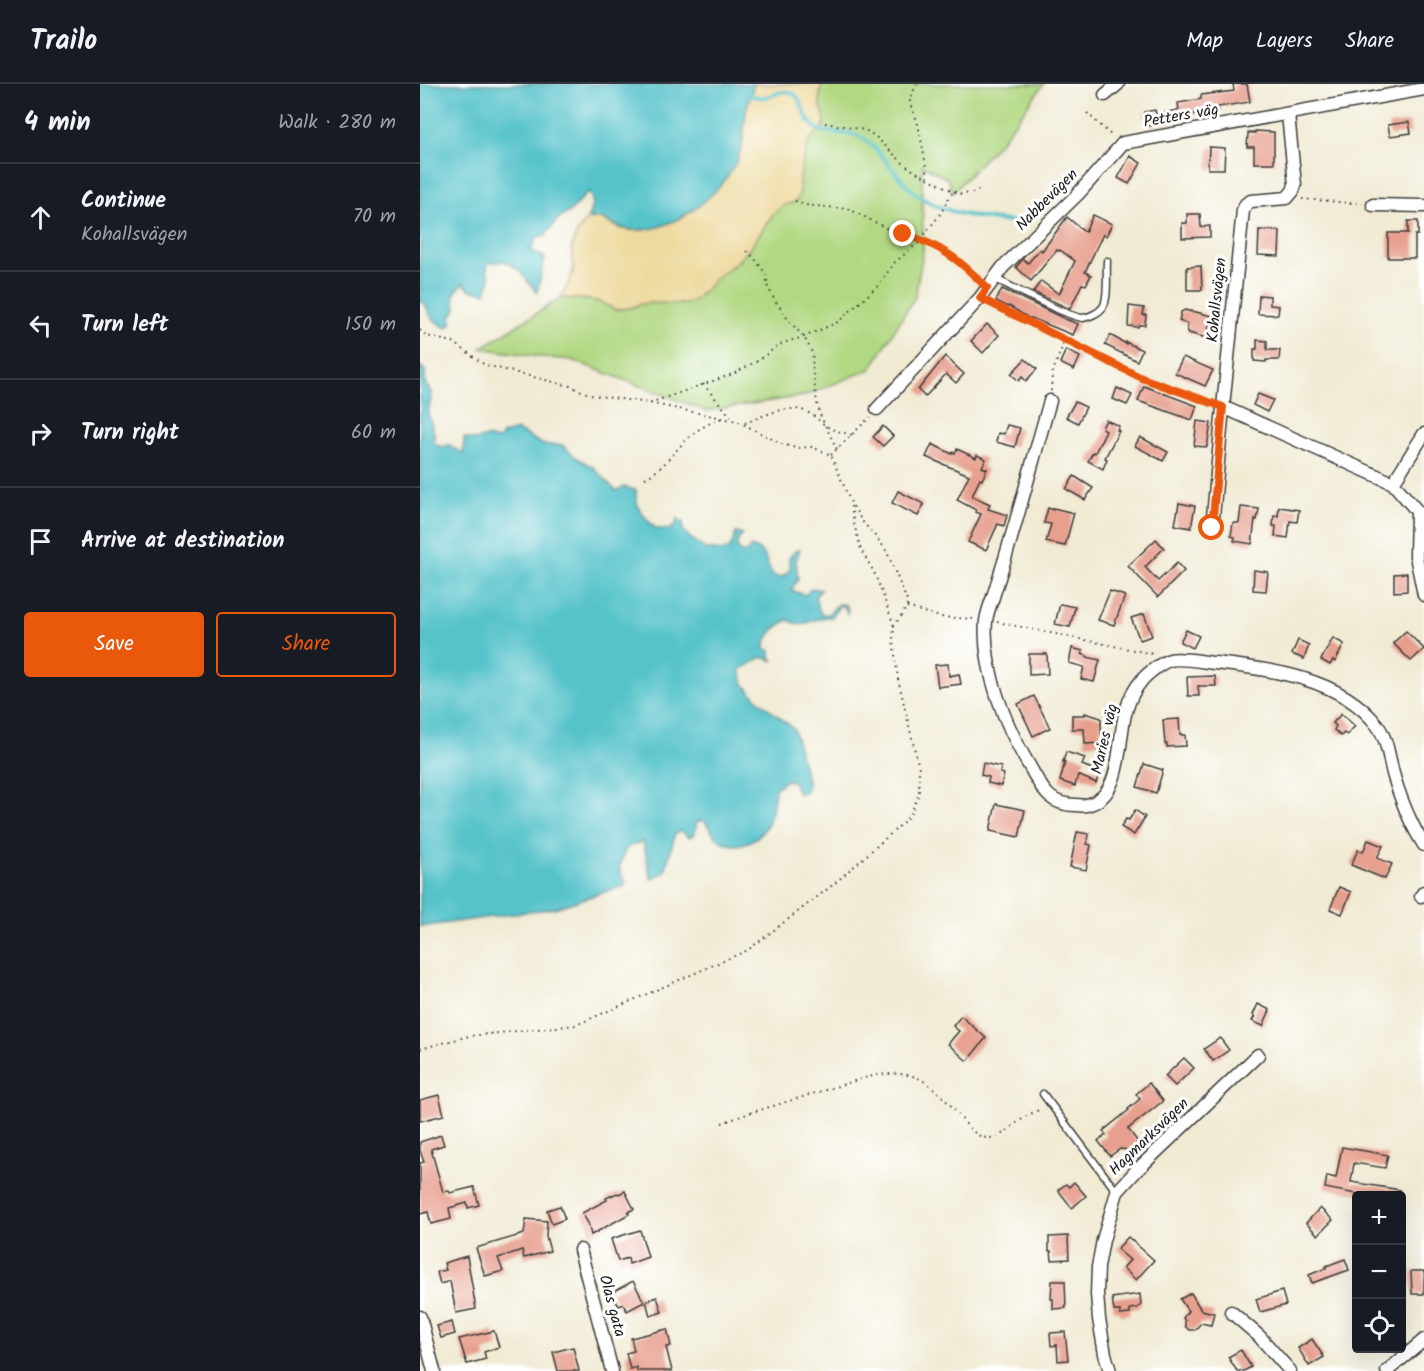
<!DOCTYPE html>
<html lang="en">
<head>
<meta charset="utf-8">
<style>
  :root { --surface:#171b24; --page:#242831; --text:#f1f3f6; --muted:#9ea1a6; --line:#363941; --accent:#ea580c }
  body { margin:0; font-family:Kalam,sans-serif; background:var(--page); color:var(--text) }
  .controls { position:absolute; right:18px; bottom:18px; display:grid; overflow:hidden; border-radius:6px; box-shadow:0 6px 24px #0002 }
  .controls button { width:54px; height:54px; display:grid; place-items:center; padding:0; border:0; border-bottom:2px solid var(--line); background:var(--surface); color:var(--text); font:30px sans-serif }
  .stop { position:absolute; width:18px; height:18px; margin:-14px; border:4px solid #ea580c; border-radius:50%; background:#fff }
  .stop.end { background:#ea580c; border-color:#fff; box-shadow:0 2px 6px #0008 }
  .list { margin:0; padding:0; list-style:none }
  h2 { display:flex; justify-content:space-between; align-items:center; height:78px; margin:0; padding:0 24px; font-size:26px }
  h2 small { font-size:20px; font-weight:400; color:var(--muted) }
  .list li { display:grid; grid-template-columns:39px 1fr auto; gap:18px; align-items:center; box-sizing:border-box; height:108px; padding:0 24px; border-top:2px solid var(--line) }
  .list b { display:block; font-size:22px; white-space:nowrap }
  .list p { margin:0; font-size:20px; white-space:nowrap; color:var(--muted) }
  .list em { font-size:20px; font-style:normal; color:var(--muted) }
  .actions { display:flex; gap:12px; padding:18px 24px }
  .actions a { flex:1; padding:14px 0; border:2px solid var(--accent); border-radius:6px; text-align:center; font-size:21px; color:var(--accent) }
  .actions .main { background:var(--accent); color:#fff }
  .icon { flex:none; width:33px; height:33px; fill:none; stroke:currentColor; stroke-width:2; stroke-linecap:round; stroke-linejoin:round }
  .map { position:relative; flex:none; width:1004px; height:1287px; overflow:hidden }
  header { display:flex; align-items:center; gap:36px; box-sizing:border-box; height:84px; padding:0 30px; background:var(--surface); border-bottom:2px solid var(--line) }
  header strong { font-size:28px }
  nav { display:flex; gap:33px; margin-inline-start:auto; font-size:21px }
  main { display:flex }
  aside { flex:1; background:var(--surface) }
  .map>svg:first-child { display:block }
</style>
</head>
<body>
<header>
<strong>Trailo</strong>
<nav><a>Map</a><a>Layers</a><a>Share</a></nav>
</header>
<main>
<aside>
<h2>4 min<small>Walk · 280 m</small></h2>
<ul class="list">
<li><svg class="icon" aria-label="ahead" viewBox="0 0 24 24"><path d="M12 20V5M6 11l6-6 6 6"/></svg><div><b>Continue</b><p>Kohallsvägen</p></div><em>70 m</em></li>
<li><svg class="icon" aria-label="left" viewBox="0 0 24 24"><path d="M17 20v-9H6M10 6l-5 5 5 5"/></svg><div><b>Turn left</b></div><em>150 m</em></li>
<li><svg class="icon" aria-label="right" viewBox="0 0 24 24"><path d="M7 20v-9h11M14 6l5 5-5 5"/></svg><div><b>Turn right</b></div><em>60 m</em></li>
<li><svg class="icon" aria-label="arrive" viewBox="0 0 24 24"><path d="M6 21V4h12l-3 4 3 4H6"/></svg><div><b>Arrive at destination</b></div></li>
</ul>
<div class="actions"><a class="main">Save</a><a>Share</a></div>
</aside>
<div class="map">
<svg width="1004" height="1287" viewBox="0 0 1004 1287">
  <rect width="100%" height="100%" fill="#fff"/>
  <filter id="ink" filterUnits="userSpaceOnUse"><feTurbulence type="fractalNoise" baseFrequency=".0167" numOctaves="2"/><feDisplacementMap in="SourceGraphic" scale="12" xChannelSelector="R" yChannelSelector="G"/><feConvolveMatrix kernelMatrix="1 2 1 2 8 2 1 2 1" color-interpolation-filters="sRGB"/></filter>
  <filter id="wash" filterUnits="userSpaceOnUse"><feTurbulence type="fractalNoise" baseFrequency=".008" numOctaves="4" result="noise"/><feDisplacementMap in="SourceGraphic" scale="24" xChannelSelector="R" yChannelSelector="G"/><feGaussianBlur stdDeviation="1.35" result="paint"/><feColorMatrix in="noise" values="0 0 0 0 0 0 0 0 0 0 0 0 0 0 0 0 0 1.4 0 .05"/><feComposite in="paint" operator="in"/></filter>
  <g filter="url(#wash)">
    <rect width="100%" height="100%" fill="#f1ebd4"/>
    <path fill="#b1d882" stroke="#667a4f" stroke-width="1.5" d="M403,0H624L581,57L533,108L528,95L502,81L503,168L495,213L451,285L384,312L286,327L152,276L120,273L61,264L141,214L173,216L183,219L195,226L210,224L220,220L230,219L265,220L273,217L283,208L297,193L318,178L332,161L353,130L364,121L372,119L380,106L379,99L382,81L389,56L403,43L404,31L400,21V7Z"/>
    <path fill="#eeda9e" stroke="#857b5d" stroke-width="1.5" d="M334,0H403L400,7V21L404,31L405,39L403,43L389,56L382,81L379,99L380,106L378,115L372,119L364,121L353,130L332,161L317,178L297,193L283,208L273,217L265,220L230,219L220,220L210,224L195,226L183,219L173,216L141,214C145,205 151,196 153,187C154,179 151,172 152,164C154,152 160,143 168,134L172,136L179,134L199,144L211,146H224L241,141L264,133L307,93L317,76L323,59L326,26Z"/>
    <g fill="#56c3cb" stroke="#397074" stroke-width="1.5">
      <path d="M0,0H334C331,9 328,18 326,27C323,44 324,60 317,76C300,112 253,149 211,146C200,145 191,138 181,135C176,134 173,136 168,134C171,124 176,117 168,108L151,127L138,135L125,152L117,153L111,166L125,174L117,209L99,186L85,177L68,179L67,186L70,194L66,209L50,206L43,199L34,210L36,225L31,233V241L26,244L12,235L6,222L0,216Z"/>
      <path d="M0,282L5,286V299L12,310L8,328L14,349V359L22,363L29,361L43,370L44,354L55,356L66,353L78,356L83,350L97,346L124,361H142L157,374L173,383L196,407L203,403L216,406C215,424 223,431 235,444L249,446L256,440L257,434L263,438V446L268,452L285,465L302,467L310,464L316,449L323,450L318,456L317,464L323,469L329,467L330,462C352,470 342,478 354,492L362,493L370,486L369,474L375,467L380,465L376,477L378,495L371,506L385,511L392,504L401,506L395,513L400,529C411,533 411,526 418,520H424C428,522 429,525 427,530L425,524L423,522H419L412,533H405L380,541L368,536C356,542 346,551 344,565L350,566V573L354,577L342,573L320,586L324,600L338,616L374,645L388,701L386,707L378,710L373,697L366,696L355,705C354,716 353,727 349,737C340,758 313,770 295,752C291,747 288,741 284,736L276,738V746L272,752L268,753L261,747L255,750L245,788L231,795L223,757L206,764L199,784L206,801L135,824L0,843Z"/>
    </g>
    <g fill="none" stroke-linecap="round" stroke-linejoin="round">
      <path stroke="#56c3cb" stroke-width="4" d="M330,11C335,12 339,14 344,13C352,13 361,5 370,8C381,12 382,25 387,34C389,38 393,41 396,44C406,52 430,45 444,55C464,69 475,93 494,108C519,129 562,135 594,138"/>
    </g>
    <g id="blocks">
      <g fill="#e79f8e">
        <path d="M813,0H827L830,18L798,23L799,27L769,31L770,36L727,42L724,28L735,26L736,30L759,26L758,19L781,15V11L814,7Z"/>
        <path d="M989,38L991,49L970,52L968,41Z"/>
        <path d="M835,47L854,48V79H834V63H827L828,49H835Z"/>
        <path d="M789,63L805,64L804,85H788Z"/>
        <path d="M710,72L721,79L709,100L698,94Z"/>
        <path d="M767,130H780L781,143L790,142V153L762,154V139H767Z"/>
        <path d="M673,131L692,140L686,152L683,150L665,188L671,191L666,201L662,200L650,225L613,208L621,197L639,210L655,177L640,166L639,167L637,166L611,197L596,183L603,175L608,179L620,165L622,167L647,133L665,148Z"/>
        <path d="M988,137H998V151H995V174H968V149H988Z"/>
        <path d="M839,146L860,147L859,172L838,171Z"/>
        <path d="M781,182L782,206H767V183Z"/>
        <path d="M582,205L645,235L658,240L653,251L611,234L610,235L589,222L588,223L576,217Z"/>
        <path d="M839,211L850,212V221L859,222L858,231L838,230Z"/>
        <path d="M709,222L724,224L723,231H726L725,241H719L718,243L708,242Z"/>
        <path d="M765,226L772,228V227L792,232L786,254L769,249L767,246L768,240L759,237L761,228Z"/>
        <path d="M567,240L579,251L563,269L551,257Z"/>
        <path d="M690,251L706,260V258L722,266L717,277L685,261Z"/>
        <path d="M837,256L847,257V266H860L859,276H846V278L834,277V265H837Z"/>
        <path d="M646,266L660,273L654,286L640,279Z"/>
        <path d="M525,272L544,290L536,299L526,290L505,313L498,306Z"/>
        <path d="M763,273L793,286L785,302L755,289Z"/>
        <path d="M605,275L617,285L606,297L602,293L599,297L591,290Z"/>
        <path d="M724,302L777,322L772,336L718,317Z"/>
        <path d="M697,304L712,311L707,321L693,315Z"/>
        <path d="M838,310L853,316L847,328L833,321Z"/>
        <path d="M655,318L666,323L658,339L646,333Z"/>
        <path d="M686,336L699,342L697,346L699,347L685,374L687,375L683,385L668,377L673,368L675,369L686,346L682,344Z"/>
        <path d="M777,337L791,339L787,363L774,362Z"/>
        <path d="M587,341L600,344L595,363L576,358L578,349L584,350Z"/>
        <path d="M463,342L473,352L463,362L453,353Z"/>
        <path d="M720,353L748,368L743,377L715,362Z"/>
        <path d="M512,360L532,370L533,368L535,369L537,365L556,374L557,371L566,375L562,383L567,385L562,396L560,395L552,412L570,420L568,425L587,431L584,442L578,440L566,466L548,458L561,430L555,428L556,426L537,416L549,391L506,373Z"/>
        <path d="M654,392L673,404L665,416L646,405Z"/>
        <path d="M478,407L504,420L498,432L472,419Z"/>
        <path d="M759,419L775,422L771,444L755,441Z"/>
        <path d="M821,423L839,425L837,436L835,435L832,460L814,457L815,453L811,452L813,439H819Z"/>
        <path d="M859,423L879,426L877,438L870,437L868,454L855,452L856,442H853L854,431L858,432Z"/>
        <path d="M628,424L633,426V424L654,429L645,462L626,458L631,440L624,439Z"/>
        <path d="M736,455L744,464L725,483L738,497L757,479L764,487L738,513L708,482Z"/>
        <path d="M834,486L848,488L846,507L833,506Z"/>
        <path d="M987,489V507L974,508V490Z"/>
        <path d="M690,507L705,512L694,541L678,536Z"/>
        <path d="M640,520L655,523L650,543L635,540Z"/>
        <path d="M724,530L732,552L720,556L711,534Z"/>
        <path d="M766,546L779,552L773,564L760,558Z"/>
        <path d="M986,547L1004,565L991,577L973,559Z"/>
        <path d="M913,554L924,560L915,578L913,576L910,581L901,576Z"/>
        <path d="M878,556L889,561L884,575L872,570Z"/>
        <path d="M652,564L663,567L662,570L667,572V573L680,576L674,598L661,595L664,583L649,579Z"/>
        <path d="M609,570H627L628,590L609,591Z"/>
        <path d="M528,580L529,592L539,590L541,600L518,603L515,581Z"/>
        <path d="M795,592L796,602H778L779,612H768L767,593Z"/>
        <path d="M614,612L630,644L613,652L598,620Z"/>
        <path d="M665,629L681,634V650H683L684,659L665,660L664,645H652V631H665Z"/>
        <path d="M921,630L935,642L927,651L924,649L921,652L914,646L916,642L913,639Z"/>
        <path d="M759,635L760,651H765L766,662L747,663V660H745L743,636Z"/>
        <path d="M646,668L665,674L662,681L680,688L676,699L658,691L655,702L640,697L645,678H643Z"/>
        <path d="M563,679L581,683L580,689L584,690L581,702L568,699L569,693L561,691Z"/>
        <path d="M724,680L743,686L736,709L717,703Z"/>
        <path d="M576,720L605,726L599,753L570,747Z"/>
        <path d="M715,726L725,733L714,751L701,743L706,735L709,736Z"/>
        <path d="M657,748L669,750L667,760L671,761L666,786L650,783Z"/>
        <path d="M948,756L963,762L957,774L972,780L965,795L931,781L938,766L943,768Z"/>
        <path d="M919,803L931,808L922,830L910,825Z"/>
        <path d="M838,920L850,926L843,942L832,937L835,932L833,931Z"/>
        <path d="M541,932L566,954L547,977L528,960L539,947L533,942Z"/>
        <path d="M800,954L809,966L793,977L784,965Z"/>
        <path d="M764,974L774,984L755,1002L745,992Z"/>
        <path d="M729,999L743,1017L708,1045L718,1058L709,1066L700,1065L690,1072L678,1057L686,1051L683,1047L709,1026L708,1025L720,1015L716,1010Z"/>
        <path d="M19,1011L24,1031L0,1037V1016Z"/>
        <path d="M21,1051L24,1061L11,1065L23,1108L29,1107L30,1109L54,1103L59,1121L48,1124L47,1119L29,1124L31,1135L11,1140L8,1128L0,1130V1079L4,1078L0,1067V1058Z"/>
        <path d="M922,1063L968,1071L965,1084L934,1079L931,1098L980,1106V1112H947L905,1104L907,1092L916,1094Z"/>
        <path d="M654,1098L666,1112L652,1124L638,1106L646,1100L649,1103Z"/>
        <path d="M205,1107L214,1125L208,1128L209,1130L171,1151L168,1139L162,1129L187,1116L186,1114L197,1109L199,1110Z"/>
        <path d="M140,1122L145,1135L132,1140L127,1126Z"/>
        <path d="M900,1124L913,1136L898,1151L886,1139Z"/>
        <path d="M106,1135L127,1137L126,1152L130,1167L104,1174L102,1166L78,1174L83,1187L65,1192L56,1164L104,1150Z"/>
        <path d="M220,1146L228,1173L209,1180L208,1174L198,1177L191,1155Z"/>
        <path d="M648,1152L649,1175L632,1176L631,1167H629V1153Z"/>
        <path d="M708,1153L734,1176L716,1196L703,1184L710,1176L697,1165Z"/>
        <path d="M47,1172L56,1225L36,1229L30,1197L20,1200L17,1188L26,1186L24,1179Z"/>
        <path d="M925,1175L929,1186L892,1199L889,1191L906,1184V1182Z"/>
        <path d="M991,1187H1004V1210H992Z"/>
        <path d="M213,1197L224,1218L207,1227L203,1220L199,1222L191,1209Z"/>
        <path d="M632,1197H645L646,1224L633,1225V1215H631Z"/>
        <path d="M862,1207L866,1221L840,1228L836,1215Z"/>
        <path d="M771,1209L781,1226L794,1229L791,1241L781,1239L775,1246H769L765,1242V1237L763,1234L768,1227L760,1215Z"/>
        <path d="M720,1210L721,1221L717,1224L710,1225V1230L700,1231V1227H694L692,1214Z"/>
        <path d="M237,1213L242,1228L230,1232L226,1217Z"/>
        <path d="M32,1238L35,1250L21,1254L17,1242Z"/>
        <path d="M247,1245L251,1262L246,1263L252,1287H217V1283L210,1285L206,1269L214,1267L211,1254Z"/>
        <path d="M74,1247L79,1263L64,1268L66,1275L47,1280L39,1255Z"/>
        <path d="M645,1248L648,1276L638,1277L637,1261L631,1262L630,1249Z"/>
        <path d="M892,1255L904,1273L889,1282L878,1264Z"/>
        <path d="M153,1263L159,1287H138L133,1268Z"/>
        <path d="M821,1266L831,1283L824,1287H817L808,1273Z"/>
      </g>
    </g>
  </g>
  <g filter="url(#ink)">
    <use href="#blocks" fill-opacity="0" stroke="#3c3b38" stroke-width="1.5"/>
    <g fill="none" stroke-linecap="round" stroke-linejoin="round">
      <g stroke="#3c3b38" stroke-width="9">
        <g id="lane">
          <path d="M574,194C590,202 649,234 663,234C669,233 679,229 683,223C689,214 686,188 687,177"/>
          <path d="M623,1010L697,1108"/>
        </g>
      </g>
      <g stroke="#3c3b38" stroke-width="15">
        <g id="street">
          <path d="M685,11L698,0"/>
          <path d="M953,121L1004,122"/>
          <path d="M630,317C616,365 603,414 589,461C584,479 578,496 573,513C570,521 567,529 566,537C562,585 586,643 610,683C622,704 628,721 656,721C659,721 662,722 666,721C704,714 697,655 706,627C709,616 715,604 722,596C727,590 742,578 750,576C760,573 784,578 795,579C850,585 921,594 957,641C968,655 969,677 974,693C981,716 991,741 1004,761"/>
          <path d="M803,323L973,399"/>
          <path d="M457,325L560,214L583,183L658,110L703,59L1004,5"/>
          <path d="M1004,350L973,399L997,427L996,472L1004,511"/>
          <path d="M792,444L803,323L823,126L826,120L831,117L867,114L873,107L875,101L868,30"/>
          <path d="M1001,812L1004,808"/>
          <path d="M160,1166L192,1287"/>
          <path d="M811,1228L839,1252L870,1287"/>
          <path d="M0,1233L14,1287"/>
          <path d="M690,1287L685,1270L679,1235L677,1210L678,1183L683,1156L697,1108L716,1087L838,971"/>
          <path d="M967,1287L1004,1256"/>
        </g>
      </g>
      <g stroke="#3c3b38" stroke-width="2" stroke-dasharray="1.5 4.5" stroke-linecap="butt">
        <path d="M497,0L490,14V19L498,40L507,86V93"/>
        <path d="M667,29L693,53"/>
        <path d="M405,39L445,46L455,52L484,80L494,87L539,110L552,109L559,106"/>
        <path d="M882,115L942,120"/>
        <path d="M375,117L385,121L429,125L466,144L501,155L519,164L533,173L558,196"/>
        <path d="M327,167L335,175L346,190L348,203L354,215L370,238L384,253L391,266L393,275L392,282L397,319L401,333L417,365"/>
        <path d="M570,219L722,294L791,319"/>
        <path d="M0,246L6,252L33,258L65,281L150,302L171,311L229,319L317,337L362,360L376,364L392,363L411,371L431,419L442,437L461,459L467,468L487,517V523L474,542L473,555L478,595L499,684V710L490,731L475,746L414,800L328,866L156,941L49,952L0,965"/>
        <path d="M283,300L312,334"/>
        <path d="M631,307L632,290L645,255"/>
        <path d="M230,319L313,290L339,276L359,261L369,257L384,253L418,238L459,201L474,179L498,159L521,129L527,117L533,108"/>
        <path d="M325,339C344,332 369,318 389,329C395,332 399,337 405,341C413,347 422,348 432,351"/>
        <path d="M411,371L450,333"/>
        <path d="M225,394C246,384 255,364 273,350C281,343 292,338 302,334"/>
        <path d="M431,422L434,440L441,466L454,488L461,506L474,542"/>
        <path d="M487,523L520,533L554,535"/>
        <path d="M577,538L733,570"/>
        <path d="M302,1039L327,1030L444,994C460,990 482,987 498,994C511,1000 523,1013 533,1024C544,1036 555,1059 575,1053C583,1051 591,1043 598,1038C605,1033 613,1028 622,1025"/>
      </g>
      <use href="#lane" stroke="#fff" stroke-width="6"/>
      <use href="#street" stroke="#fff" stroke-width="12"/>
    </g>
  </g>
  <g fill="none" stroke-linecap="round" stroke-linejoin="round" filter="url(#ink)">
    <path stroke="#ea580c" stroke-width="8" d="M483,150C521,161 540,176 567,204L560,214L722,294L803,323L792,444"/>
  </g>
  <g text-anchor="middle" dominant-baseline="central" stroke-width="6" stroke-linejoin="round" paint-order="stroke">
    <g font-size="16" fill="#1c1c1c" stroke="#fff">
      <text transform="translate(761 32) rotate(-10)">Petters väg</text>
      <text transform="translate(627 116) rotate(-45)">Nabbevägen</text>
      <text transform="translate(797 216) rotate(-84)">Kohallsvägen</text>
      <text transform="translate(685 655) rotate(-77)">Maries väg</text>
      <text transform="translate(729 1053) rotate(-44)">Hagmarksvägen</text>
      <text transform="translate(192 1222) rotate(75)">Olas gata</text>
    </g>
  </g>
</svg>
<div class="controls">
<button>+</button>
<button>−</button>
<button><svg class="icon" aria-label="locate" viewBox="0 0 24 24"><circle cx="12" cy="12" r="6"/><path d="M12 2v4M12 18v4M2 12h4M18 12h4"/></svg></button>
</div>
<div class="stop" style="left:792px;top:444px"></div>
<div class="stop end" style="left:483px;top:150px"></div>
</div>
</main>
</body>
</html>
